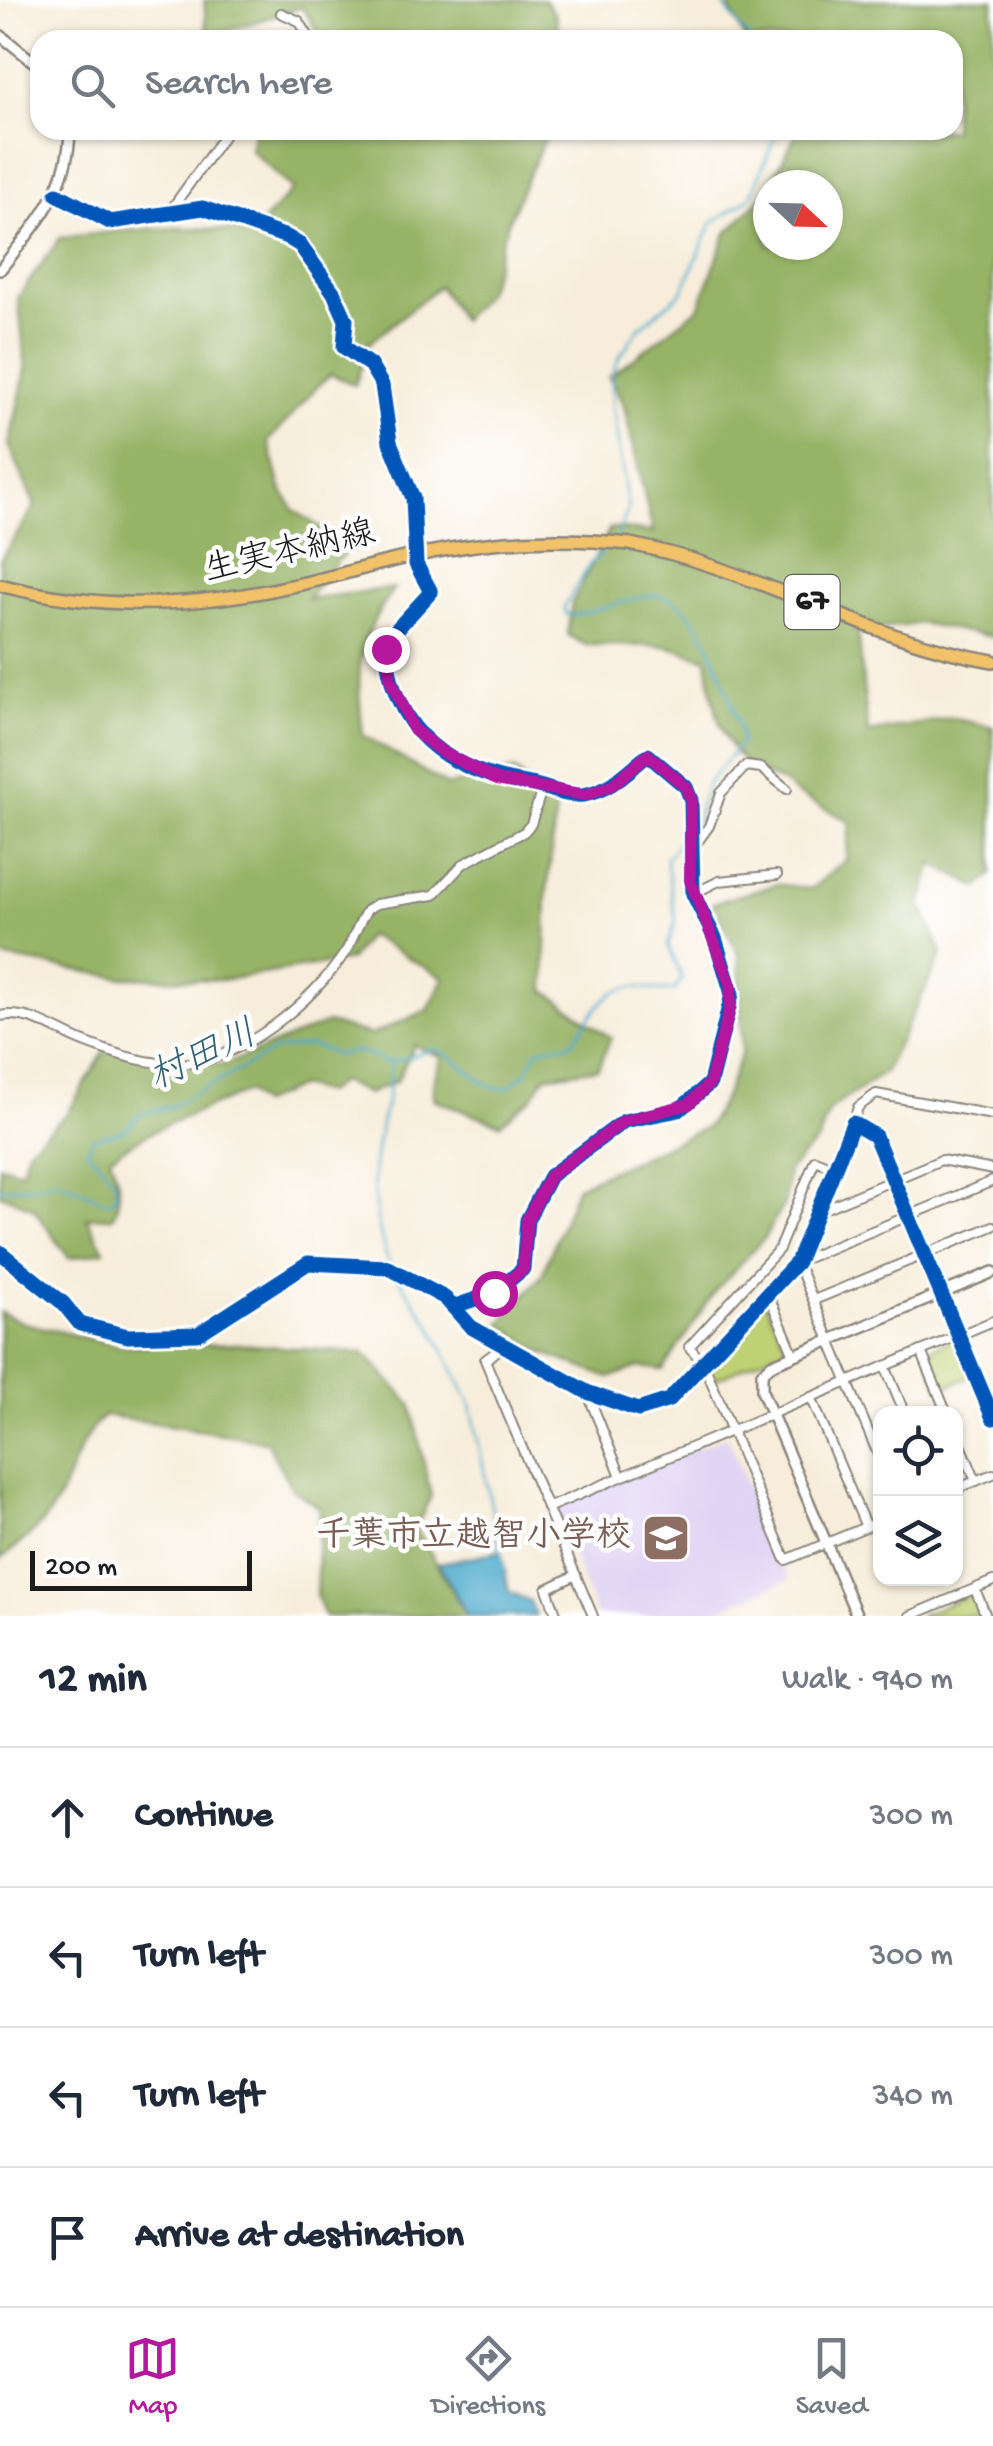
<!DOCTYPE html>
<html lang="en">
<head>
<meta charset="utf-8">
<style>
  :root { --surface:#fff; --page:#f2f2f3; --text:#1f2937; --muted:#747a83; --line:#e0e1e3; --accent:#b5179e }
  body { margin:0; font-family:"Gochi Hand","Klee One",sans-serif; background:var(--page); color:var(--text) }
  .controls { position:absolute; right:30px; bottom:30px; display:grid; overflow:hidden; border-radius:20px; box-shadow:0 2px 8px #0004 }
  .controls button { width:90px; height:90px; display:grid; place-items:center; padding:0; border:0; border-bottom:2px solid var(--line); background:var(--surface); color:var(--text); font:50px sans-serif }
  .compass { position:absolute; left:753px; top:170px; width:90px; height:90px; border-radius:50%; background:var(--surface); box-shadow:0 2px 8px #0004; rotate:112deg }
  .scale { position:absolute; left:30px; bottom:25px; width:222px; box-sizing:border-box; padding-left:10px; border:5px solid #1c1c1c; border-top:0; font-size:28px; line-height:35px; white-space:nowrap; color:#1c1c1c; -webkit-text-stroke:8px #fff; paint-order:stroke }
  .stop { position:absolute; width:30px; height:30px; margin:-22px; border:8px solid #b5179e; border-radius:50%; background:#fff }
  .stop.end { background:#b5179e; border-color:#fff; box-shadow:0 2px 10px #0008 }
  .list { margin:0; padding:0; list-style:none }
  h2 { display:flex; justify-content:space-between; align-items:center; height:130px; margin:0; padding:0 40px; font-size:42px }
  h2 small { font-size:32px; font-weight:400; color:var(--muted) }
  .list li { display:grid; grid-template-columns:65px 1fr auto; gap:30px; align-items:center; box-sizing:border-box; height:140px; padding:0 40px; border-top:2px solid var(--line) }
  .list b { display:block; font-size:38px; white-space:nowrap }
  .list em { font-size:32px; font-style:normal; color:var(--muted) }
  .icon { flex:none; width:55px; height:55px; fill:none; stroke:currentColor; stroke-width:2; stroke-linecap:round; stroke-linejoin:round }
  .map { position:relative; flex:none; width:993px; height:1616px; overflow:hidden }
  .search { position:absolute; background:var(--surface); box-shadow:0 2px 8px #0004; left:30px; right:30px; top:30px; height:110px; display:flex; align-items:center; gap:25px; box-sizing:border-box; padding:0 35px; border-radius:30px; color:var(--muted); font-size:38px }
  .sheet { height:690px; background:var(--surface) }
  nav { display:flex; justify-content:space-around; align-items:center; box-sizing:border-box; height:140px; border-top:2px solid var(--line); background:var(--surface); font-size:28px; color:var(--muted) }
  nav a { display:grid; justify-items:center; gap:5px }
  nav .on { color:var(--accent) }
  .map>svg:first-child { display:block }
</style>
</head>
<body>
<div class="map">
<svg width="993" height="1616" viewBox="0 0 993 1616">
  <rect width="100%" height="100%" fill="#fff"/>
  <filter id="ink" filterUnits="userSpaceOnUse"><feTurbulence type="fractalNoise" baseFrequency=".01" numOctaves="2"/><feDisplacementMap in="SourceGraphic" scale="20" xChannelSelector="R" yChannelSelector="G"/><feConvolveMatrix kernelMatrix="1 2 1 2 8 2 1 2 1" color-interpolation-filters="sRGB"/></filter>
  <filter id="wash" filterUnits="userSpaceOnUse"><feTurbulence type="fractalNoise" baseFrequency=".0048" numOctaves="4" result="noise"/><feDisplacementMap in="SourceGraphic" scale="40" xChannelSelector="R" yChannelSelector="G"/><feGaussianBlur stdDeviation="2.25" result="paint"/><feColorMatrix in="noise" values="0 0 0 0 0 0 0 0 0 0 0 0 0 0 0 0 0 1.4 0 .05"/><feComposite in="paint" operator="in"/></filter>
  <g filter="url(#wash)">
    <rect width="100%" height="100%" fill="#f7edda"/>
    <path fill="#e0d4f4" d="M727,1436L779,1566L783,1565L789,1580L702,1616H597L554,1507Z"/>
    <g fill="#bfd174" stroke="#6e7648" stroke-width="2.5">
      <path d="M764,1300L787,1347L714,1380L708,1360Z"/>
      <path d="M956,1338L972,1376L940,1389L926,1351Z"/>
      <path d="M975,1593L984,1616H918Z"/>
    </g>
    <g fill="#97b366" stroke="#5a6841" stroke-width="2.5">
      <path d="M204,0H545L556,17L559,40H323L302,7L207,37Z"/>
      <path d="M726,0H993V637L920,623L858,632L868,733L951,718L993,727V874L978,888L933,864L921,904L942,954L884,1073L829,1110L819,1139L788,1171L785,1202L765,1237L715,1291L663,1370L639,1367L609,1378L541,1352L500,1324L542,1275L577,1186L707,1127L724,1098L742,1052L739,955L713,903L777,884L811,889L846,860L850,822L792,791C783,779 770,779 758,772C718,749 713,701 707,659L667,646L586,645L568,635L572,603L610,528L653,532L624,406L609,377L699,308L726,234L768,190V245H828V185H770L798,130H953V40H745Z"/>
      <path d="M258,130H549C534,163 517,197 505,231C489,277 500,283 461,320L439,286L369,343L355,385L331,374C307,394 291,419 268,441L281,488L294,510L349,547L307,599L394,588C355,644 356,670 363,735L448,786L514,770L556,808L547,892L545,990L611,1038L598,1068L545,1076L533,1097L500,1124L434,1099L433,1082L442,1057L414,1045L397,1081L368,1094L340,1081L326,1093L299,1086L260,1104L247,1092C199,1111 152,1128 110,1157C119,1181 123,1193 113,1217H87L104,1251L69,1258L33,1208L0,1194V1165L22,1171L28,1148L68,1113L105,1050L223,1065L327,1023L371,1035L428,1010L444,978L368,935L350,960L223,980L118,977L0,957V560L35,506L9,445L26,369L18,297L60,238C126,229 186,223 252,234L293,189L250,149L254,132Z"/>
      <path d="M0,1312L24,1323L121,1346L238,1344L364,1353L411,1404L431,1496L416,1528L467,1616H324L316,1594L320,1508L292,1489L266,1441L105,1415C73,1442 73,1483 47,1517C35,1533 15,1547 0,1560Z"/>
    </g>
    <path fill="#4daacc" stroke="#346374" stroke-width="2.5" d="M501,1551L509,1592L530,1601L536,1616H467L439,1563Z"/>
    <g fill="none" stroke-linecap="round" stroke-linejoin="round">
      <g stroke="#4daacc" stroke-width="2.5">
        <path d="M719,0L750,40"/>
        <path d="M616,538L628,510L612,403V374L619,358L638,329L682,292L712,223L750,198L778,130"/>
        <path d="M608,548L590,564L564,607L567,615C597,615 629,595 658,596C704,599 727,692 740,729L742,742L708,783L694,824"/>
        <path d="M0,1188L31,1187L57,1180L108,1202L115,1198L116,1182L87,1150L93,1138L123,1131L141,1114L172,1106L276,1050L311,1045L337,1055L357,1051L390,1063L434,1049C462,1057 479,1092 508,1088L526,1073L538,1049L572,1043C587,1024 600,993 627,988C643,984 658,994 675,990L682,978L668,945L676,921L666,859L688,829"/>
        <path d="M390,1266C378,1234 370,1191 375,1157C379,1124 391,1097 390,1063"/>
        <path d="M397,1276L432,1327L471,1405L504,1570"/>
      </g>
    </g>
  </g>
  <g filter="url(#ink)">
    <g fill="none" stroke-linecap="round" stroke-linejoin="round">
      <g stroke="#8a847b" stroke-width="12">
        <g id="minor">
          <path d="M281,13L299,21L311,40"/>
          <path d="M57,194L110,222L203,208L287,237L300,245L334,293L346,320L344,347L370,365L382,385L390,442L413,498L416,564L431,592L386,641C389,730 447,772 530,784C548,787 563,797 583,795C610,791 628,771 648,755L686,787L691,800L693,894L715,938L732,994L710,1083L679,1110L624,1121L550,1176L527,1220L523,1269L494,1293L455,1306"/>
          <path d="M167,215L228,130"/>
          <path d="M691,851L709,826L721,793L746,766L761,768L787,789"/>
          <path d="M693,894L719,881L777,875"/>
          <path d="M0,1016C32,1010 58,1033 87,1043C114,1054 147,1064 177,1064C240,1063 313,1002 346,951C354,938 358,923 367,910L376,904L434,895L463,864L524,832L531,824L542,789"/>
          <path d="M853,1123L858,1107L876,1094L993,1115"/>
          <path d="M835,1168L815,1160L779,1249L689,1347L703,1362L786,1560L880,1521"/>
          <path d="M819,1211L941,1160L993,1170"/>
          <path d="M0,1252L63,1303L80,1324L128,1336L198,1334L308,1263L387,1267L445,1298L471,1327L587,1392L638,1410L669,1400L797,1262L853,1123L875,1136L993,1418"/>
          <path d="M768,1294L794,1355"/>
          <path d="M814,1300L993,1226"/>
          <path d="M505,1345L485,1360L593,1616"/>
          <path d="M921,1351L947,1414"/>
          <path d="M885,1366L905,1414"/>
          <path d="M587,1392L621,1476"/>
          <path d="M811,1397L866,1527"/>
          <path d="M956,1433L976,1481"/>
          <path d="M880,1459L797,1262L993,1181"/>
          <path d="M956,1489L993,1474"/>
          <path d="M547,1508L993,1321"/>
          <path d="M975,1589L986,1616"/>
          <path d="M557,1616L547,1589L576,1575"/>
          <path d="M910,1616L993,1581"/>
        </g>
      </g>
      <g stroke="#8a847b" stroke-width="14">
        <g id="tertiary">
          <path d="M0,35L40,67"/>
          <path d="M0,270C36,224 69,190 70,130"/>
          <path d="M857,1616L762,1391V1373L771,1365L993,1272"/>
        </g>
      </g>
      <g stroke="#8a847b" stroke-width="16">
        <g id="primary">
          <path d="M630,544C756,568 866,640 993,661"/>
          <path d="M0,585C126,618 240,603 363,568"/>
        </g>
      </g>
      <use href="#minor" stroke="#fff" stroke-width="8"/>
      <use href="#tertiary" stroke="#fff" stroke-width="9"/>
      <use href="#primary" stroke="#f2c26a" stroke-width="11"/>
      <g stroke="#8a847b" stroke-width="16" stroke-linecap="butt">
        <path id="primary-bridge" d="M363,568C458,543 532,534 630,544"/>
      </g>
      <use href="#primary-bridge" stroke="#f2c26a" stroke-width="11"/>
      <g stroke="#fff" stroke-width="21">
        <g id="cycleway">
          <path d="M57,194L110,222L203,208L287,237L300,245L334,293L346,320L344,347L370,365L382,385L390,442L413,498L416,564L431,592L386,641C389,730 447,772 530,784C548,787 563,797 583,795C610,791 628,771 648,755L686,787L691,800L693,894L715,938L732,994L710,1083L679,1110L624,1121L550,1176L527,1220L523,1269L494,1293L455,1306"/>
          <path d="M0,1252L63,1303L80,1324L128,1336L198,1334L308,1263L387,1267L445,1298L471,1327L587,1392L638,1410L669,1400L797,1262L853,1123L875,1136L993,1418"/>
        </g>
      </g>
      <use href="#cycleway" stroke="#0057b8" stroke-width="15"/>
    </g>
  </g>
  <g fill="none" stroke-linecap="round" stroke-linejoin="round" filter="url(#ink)">
    <path stroke="#b5179e" stroke-width="12" d="M386,649L391,681L414,730L442,752L496,780L586,795L612,785L648,755L686,787L691,800L690,880L731,986L730,1008L710,1083L689,1104L624,1121L550,1176L527,1220L523,1269L494,1293"/>
  </g>
  <defs>
    <g id="school-square" transform="scale(2.5)"><rect x="-9" y="-9" width="18" height="18" rx="4" fill="#8d6e63" stroke="#fff"/><path d="M0-5L7-2L0 1L-7-2ZM-4 1L0 2.5L4 1V4Q0 6-4 4Z" fill="#fff"/></g>
  </defs>
  <g fill-rule="evenodd">
    <use href="#school-square" x="666" y="1538"/>
  </g>
  <g text-anchor="middle" dominant-baseline="central" stroke-width="9" stroke-linejoin="round" paint-order="stroke">
    <rect fill="#fff" stroke="#606060" stroke-width="2.5" x="784.5" y="575" width="55" height="54" rx="8"/>
    <g font-size="32" font-weight="bold" fill="#1c1c1c">
      <text x="812" y="602">67</text>
    </g>
    <g font-size="35" fill="#1c1c1c" stroke="#fff">
      <text transform="translate(290 554) rotate(-13)">生実本納線</text>
    </g>
    <g font-size="35" font-weight="bold" fill="#785e54" stroke="#fff" text-anchor="end">
      <text x="631" y="1538">千葉市立越智小学校</text>
    </g>
    <g font-size="38" font-style="italic" fill="#346374" stroke="#fff">
      <text transform="translate(204 1058) rotate(-25)">村田川</text>
    </g>
  </g>
</svg>
<div class="controls">
<button><svg class="icon" aria-label="locate" viewBox="0 0 24 24"><circle cx="12" cy="12" r="6"/><path d="M12 2v4M12 18v4M2 12h4M18 12h4"/></svg></button>
<button><svg class="icon" aria-label="layers" viewBox="0 0 24 24"><path d="M12 4l9 5-9 5-9-5zM3 14l9 5 9-5"/></svg></button>
</div>
<svg class="compass" viewBox="-18 -18 36 36"><path d="M0-13l5 13h-10z" fill="#e53935"/><path d="M0 13l5-13h-10z" fill="#747a83"/></svg>
<div class="scale">200 m</div>
<div class="stop" style="left:494px;top:1293px"></div>
<div class="stop end" style="left:386px;top:649px"></div>
<div class="search"><svg class="icon" aria-label="search" viewBox="0 0 24 24"><circle cx="10" cy="10" r="6"/><path d="M15 15l6 6"/></svg>Search here</div>
</div>
<section class="sheet">
<h2>12 min<small>Walk · 940 m</small></h2>
<ul class="list">
<li><svg class="icon" aria-label="ahead" viewBox="0 0 24 24"><path d="M12 20V5M6 11l6-6 6 6"/></svg><div><b>Continue</b></div><em>300 m</em></li>
<li><svg class="icon" aria-label="left" viewBox="0 0 24 24"><path d="M17 20v-9H6M10 6l-5 5 5 5"/></svg><div><b>Turn left</b></div><em>300 m</em></li>
<li><svg class="icon" aria-label="left" viewBox="0 0 24 24"><path d="M17 20v-9H6M10 6l-5 5 5 5"/></svg><div><b>Turn left</b></div><em>340 m</em></li>
<li><svg class="icon" aria-label="arrive" viewBox="0 0 24 24"><path d="M6 21V4h12l-3 4 3 4H6"/></svg><div><b>Arrive at destination</b></div></li>
</ul>
</section>
<nav>
<a class="on"><svg class="icon" aria-label="map" viewBox="0 0 24 24"><path d="M3 6l6-2 6 2 6-2v14l-6 2-6-2-6 2zM9 4v14M15 6v14"/></svg>Map</a>
<a><svg class="icon" aria-label="directions" viewBox="0 0 24 24"><path d="M12 3l9 9-9 9-9-9zM9 14v-3h6M13 9l2 2-2 2"/></svg>Directions</a>
<a><svg class="icon" aria-label="saved" viewBox="0 0 24 24"><path d="M7 4h10v16l-5-4-5 4z"/></svg>Saved</a>
</nav>
</body>
</html>
